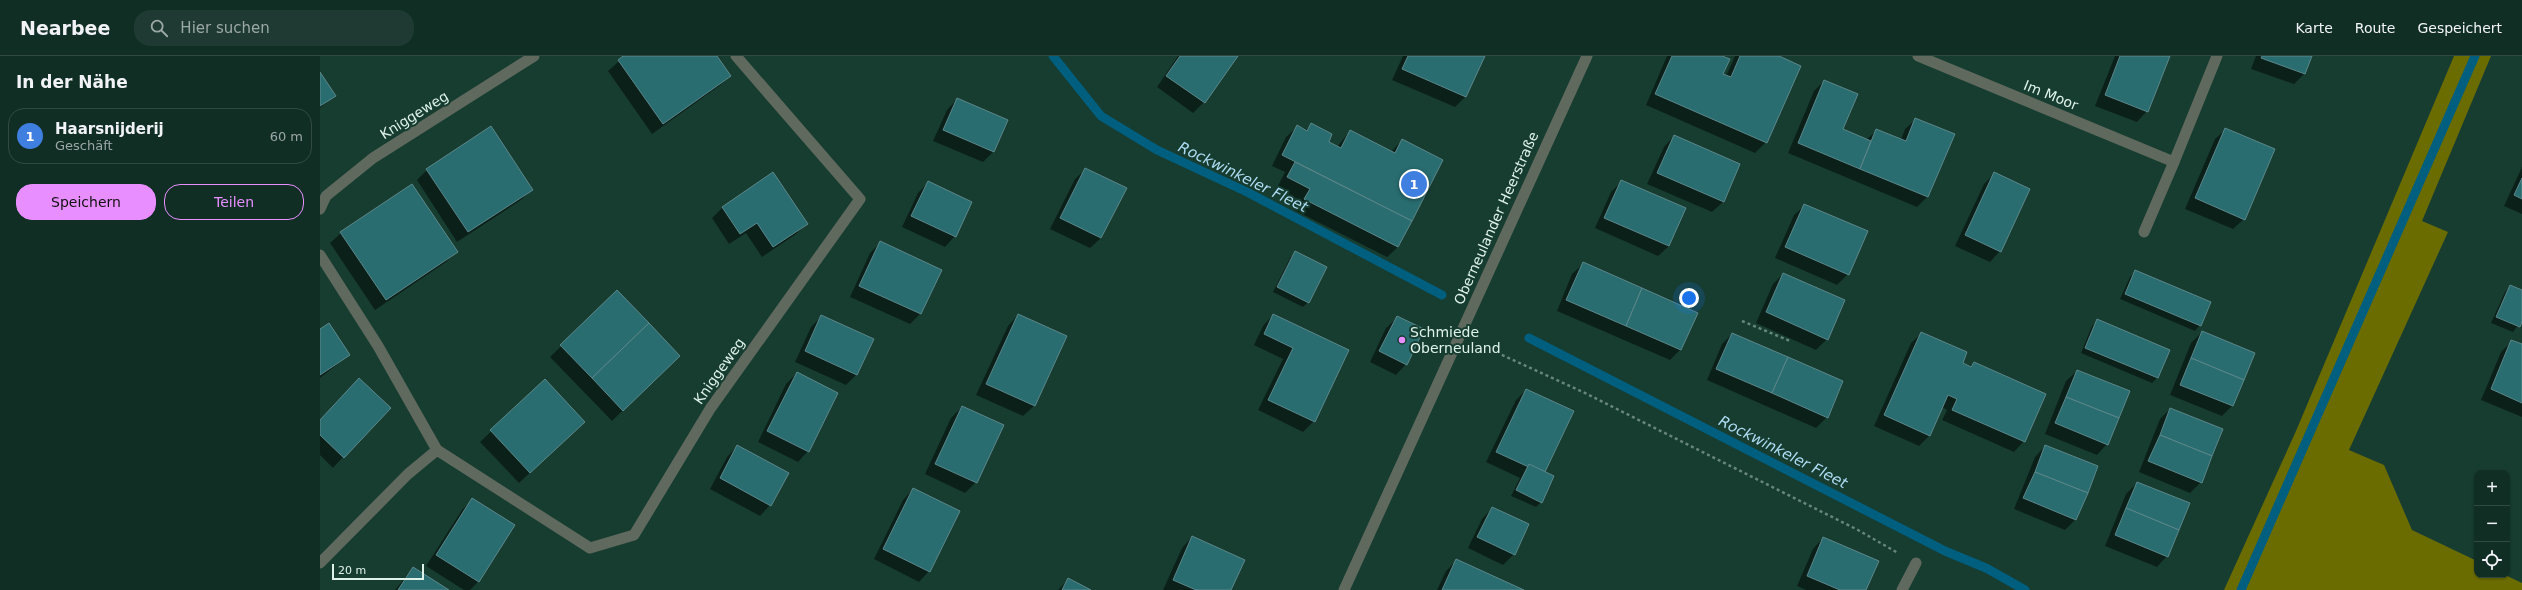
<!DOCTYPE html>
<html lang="de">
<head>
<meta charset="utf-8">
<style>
  :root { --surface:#112e25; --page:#1e3a32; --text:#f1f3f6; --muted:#9ca8a7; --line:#304a42; --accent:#e88eff }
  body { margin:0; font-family:"DejaVu Sans",sans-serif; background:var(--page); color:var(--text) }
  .controls { position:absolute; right:12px; bottom:12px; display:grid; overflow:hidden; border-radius:8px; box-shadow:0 1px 3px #0004 }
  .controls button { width:36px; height:36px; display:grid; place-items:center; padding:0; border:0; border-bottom:1px solid var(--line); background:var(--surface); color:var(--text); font:20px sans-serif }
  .scale { position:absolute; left:12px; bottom:10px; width:92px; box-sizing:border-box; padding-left:4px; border:2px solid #def2ea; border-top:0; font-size:11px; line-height:14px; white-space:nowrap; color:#def2ea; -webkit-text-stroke:3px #173d31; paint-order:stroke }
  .you { position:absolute; left:1369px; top:242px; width:14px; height:14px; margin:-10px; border:3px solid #fff; border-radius:50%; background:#1a73e8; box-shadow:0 0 0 6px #1a73e833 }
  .badge { display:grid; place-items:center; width:26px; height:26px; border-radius:50%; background:var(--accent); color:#fff; font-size:13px; font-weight:700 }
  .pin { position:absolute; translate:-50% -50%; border:2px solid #fff; box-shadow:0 1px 4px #0006 }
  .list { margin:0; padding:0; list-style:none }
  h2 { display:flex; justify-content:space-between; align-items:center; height:52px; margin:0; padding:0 16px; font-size:17px }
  h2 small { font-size:13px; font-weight:400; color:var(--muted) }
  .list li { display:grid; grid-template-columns:26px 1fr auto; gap:12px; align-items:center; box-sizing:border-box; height:56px; margin:0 8px 8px; padding:0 8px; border:1px solid var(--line); border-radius:16px }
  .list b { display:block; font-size:15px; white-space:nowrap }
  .list p { margin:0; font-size:13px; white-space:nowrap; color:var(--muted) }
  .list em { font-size:13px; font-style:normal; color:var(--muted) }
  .actions { display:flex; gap:8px; padding:12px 16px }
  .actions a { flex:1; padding:9px 0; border:1px solid var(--accent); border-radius:16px; text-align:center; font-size:14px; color:var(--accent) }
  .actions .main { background:var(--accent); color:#111 }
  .icon { flex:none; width:22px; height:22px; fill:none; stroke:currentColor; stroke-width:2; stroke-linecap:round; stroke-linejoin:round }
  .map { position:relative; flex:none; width:2202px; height:534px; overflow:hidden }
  header { display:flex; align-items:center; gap:24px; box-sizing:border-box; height:56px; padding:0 20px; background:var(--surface); border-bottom:1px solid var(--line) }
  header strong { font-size:19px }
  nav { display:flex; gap:22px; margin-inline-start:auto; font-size:14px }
  .search { width:280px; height:36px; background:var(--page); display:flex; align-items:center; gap:10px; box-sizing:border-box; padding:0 14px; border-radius:16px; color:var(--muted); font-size:15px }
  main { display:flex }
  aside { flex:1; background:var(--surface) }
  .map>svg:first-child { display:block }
</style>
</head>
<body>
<header>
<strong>Nearbee</strong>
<div class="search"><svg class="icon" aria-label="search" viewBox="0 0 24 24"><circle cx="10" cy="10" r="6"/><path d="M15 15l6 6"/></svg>Hier suchen</div>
<nav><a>Karte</a><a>Route</a><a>Gespeichert</a></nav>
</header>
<main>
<aside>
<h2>In der Nähe<small></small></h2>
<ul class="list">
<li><span class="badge" style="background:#3f7fe0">1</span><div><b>Haarsnijderij</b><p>Geschäft</p></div><em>60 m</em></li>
</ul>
<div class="actions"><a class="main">Speichern</a><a>Teilen</a></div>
</aside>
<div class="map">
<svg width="2202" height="534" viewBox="0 0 2202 534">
  <rect width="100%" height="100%" fill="#173d31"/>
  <path fill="#6b6c00" d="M2134,0H2171L2102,165L2128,176L2029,394L2064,409L2092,474L2157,505V519H2185L2202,527V534H1904L1976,375Z"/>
  <g fill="#0007">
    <path d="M305,0H396L410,20L399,30L332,78L288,15Z"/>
    <path d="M858,0H917L884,46L873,57L837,31Z"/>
    <path d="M1083,0H1163L1145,41L1135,51L1072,24Z"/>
    <path d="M1347,0H1400L1402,19L1406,20L1415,0H1456L1446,86L1435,97L1326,49Z"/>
    <path d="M1795,0H1848L1827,55L1817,66L1775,50Z"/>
    <path d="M1936,0H1991L1984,18L1974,28L1931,13Z"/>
    <path d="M0,17L14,40L0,52Z"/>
    <path d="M1504,25L1522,74L1546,84L1557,74L1581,84L1585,73L1596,63L1608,140L1597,151L1468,97L1494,35Z"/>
    <path d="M637,43L686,64L673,96L663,106L613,85L627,54Z"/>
    <path d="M991,68L1008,86L1017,91L1030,75L1071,96L1082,84L1122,104L1078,191L1067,201L974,154L980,144L957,132L965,116L952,110L966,81L977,71L985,75Z"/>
    <path d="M1906,73L1924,163L1913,173L1865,153L1895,83Z"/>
    <path d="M1354,80L1419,109L1403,146L1392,156L1327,128L1344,91Z"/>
    <path d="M2202,111V158L2184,150Z"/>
    <path d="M766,113L805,133L781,182L770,192L730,173L755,123Z"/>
    <path d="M107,114L212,133L201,144L137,186L97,124Z"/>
    <path d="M452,117L486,168L476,178L442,201L426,177L409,188L392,162L402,152Z"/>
    <path d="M1674,118L1680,195L1670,206L1635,190L1664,128Z"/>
    <path d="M1302,125L1349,190L1338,200L1275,172L1291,136Z"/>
    <path d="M609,126L635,180L625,191L582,171L598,137Z"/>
    <path d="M1485,149L1528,218L1517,229L1455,202L1474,159Z"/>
    <path d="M21,177L136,196L126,206L55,254L10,187Z"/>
    <path d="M560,187L600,258L590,268L530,241L550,197Z"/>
    <path d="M976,196L988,246L983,251L953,236L970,202Z"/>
    <path d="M1263,208L1360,294L1350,304L1237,255L1252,218Z"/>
    <path d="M1816,215L1880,269L1875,275L1800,243L1810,221Z"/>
    <path d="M1463,218L1507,283L1496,294L1436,267L1453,228Z"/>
    <path d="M2190,230L2202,235V264L2193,276L2171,267L2185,236Z"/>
    <path d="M297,236L348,310L292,365L230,301Z"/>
    <path d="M698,259L745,281L714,350L703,360L656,339L688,270Z"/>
    <path d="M953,259L1028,295L994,365L983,376L938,354L963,303L934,289L943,270Z"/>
    <path d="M502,260L553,284L536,319L526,329L475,306L491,271Z"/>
    <path d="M1077,262L1086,308L1076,319L1050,306L1066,272Z"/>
    <path d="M1777,265L1838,321L1832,327L1761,297L1772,270Z"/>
    <path d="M0,274L29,299L0,322Z"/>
    <path d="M1882,276L1912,350L1902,360L1850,339L1871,287Z"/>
    <path d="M1602,277L1641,308L1649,311L1654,307L1704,385L1694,396L1622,364L1627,354L1622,351L1610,379L1599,390L1554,370L1591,287Z"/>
    <path d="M1412,278L1507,361L1496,372L1387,324L1402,288Z"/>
    <path d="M2192,285L2202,290V361L2161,344L2181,296Z"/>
    <path d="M1757,315L1787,388L1777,399L1725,378L1746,325Z"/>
    <path d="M477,317L488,395L478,406L438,386L466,328Z"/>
    <path d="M225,324L253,376L199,427L160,386Z"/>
    <path d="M1206,334L1224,416L1221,446L1216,451L1191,440L1200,422L1166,406L1196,344Z"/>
    <path d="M642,351L656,426L645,437L605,418L631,362Z"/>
    <path d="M1850,353L1881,426L1870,437L1819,416L1840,363Z"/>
    <path d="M0,365L23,401L13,412L0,399Z"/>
    <path d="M417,390L450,449L440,460L390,433L407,401Z"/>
    <path d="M1725,390L1756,463L1745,474L1694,453L1715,401Z"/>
    <path d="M1817,427L1847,500L1837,511L1785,490L1806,438Z"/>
    <path d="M593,433L609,515L599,526L554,503L583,444Z"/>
    <path d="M153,443L194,470L158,526L150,534H144L106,510L142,454Z"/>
    <path d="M1172,452L1194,498L1183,509L1148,492L1162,463Z"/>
    <path d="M872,481L910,534H843L862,492Z"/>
    <path d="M1503,482L1545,534H1486L1477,530L1493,493Z"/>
    <path d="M1137,504L1202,534H1117L1126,515Z"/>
    <path d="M93,512L127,534H75Z"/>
    <path d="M748,524L769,534H738Z"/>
  </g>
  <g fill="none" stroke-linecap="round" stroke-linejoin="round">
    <g stroke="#005e7e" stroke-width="9">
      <path d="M733,0L781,60L837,94L927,136L1122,239"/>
      <path d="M1209,282L1625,495L1666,512L1705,534"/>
      <path d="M1921,534L2155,0"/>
    </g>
  </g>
  <g fill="#296d71" stroke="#5c878a">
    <path d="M303,0H397L411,20L343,68L298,4Z"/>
    <path d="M860,0H918L885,47L846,20Z"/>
    <path d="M1088,0H1165L1146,41L1082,13Z"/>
    <path d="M1352,0H1402L1410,3L1403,18L1411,21L1420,0H1459L1481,10L1447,87L1335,38Z"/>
    <path d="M1800,0H1850L1828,56L1785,39Z"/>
    <path d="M1942,0H1992L1985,18L1941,2Z"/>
    <path d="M0,16L16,40L0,50Z"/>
    <path d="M1504,24L1538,38L1523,73L1551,85L1540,113L1478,87Z"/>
    <path d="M637,42L688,64L674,96L623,74Z"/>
    <path d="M1595,62L1635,78L1608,141L1540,113L1556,73L1586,85Z"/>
    <path d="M991,67L1012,78L1009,86L1021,92L1030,74L1075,97L1082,83L1123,104L1092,165L962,99L977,69L987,75Z"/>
    <path d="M171,70L213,134L148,176L106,113Z"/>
    <path d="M1905,72L1955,93L1925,164L1875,142Z"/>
    <path d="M1354,79L1420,108L1404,146L1337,117Z"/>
    <path d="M975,106L1092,165L1078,191L984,143L990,133L967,121Z"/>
    <path d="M765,112L807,132L781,182L740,162Z"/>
    <path d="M453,116L488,168L453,191L437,167L420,178L402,151Z"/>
    <path d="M1674,116L1710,133L1681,196L1645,179Z"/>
    <path d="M2202,122V143L2194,139Z"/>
    <path d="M1301,124L1366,152L1349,190L1284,162Z"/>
    <path d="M608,125L652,146L636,181L591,160Z"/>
    <path d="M92,128L138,196L66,244L20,176Z"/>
    <path d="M1484,148L1548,175L1529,219L1465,191Z"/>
    <path d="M560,185L622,214L601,258L539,230Z"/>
    <path d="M975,195L1007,211L989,247L957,231Z"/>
    <path d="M1263,206L1322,232L1306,270L1246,244Z"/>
    <path d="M1815,214L1891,246L1881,270L1805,238Z"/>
    <path d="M1463,217L1525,244L1508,284L1446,256Z"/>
    <path d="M2190,229L2202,234V266L2200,271L2176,261Z"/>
    <path d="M1322,232L1378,257L1361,294L1306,270Z"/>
    <path d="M297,234L329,267L272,322L240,289Z"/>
    <path d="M698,258L747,280L715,350L666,328Z"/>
    <path d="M953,258L1029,294L995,366L948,344L973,292L944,278Z"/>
    <path d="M501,259L554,283L537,319L485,295Z"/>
    <path d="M1077,260L1104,273L1087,309L1059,295Z"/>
    <path d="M1777,263L1850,294L1838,322L1765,292Z"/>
    <path d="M9,267L30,299L0,319V273Z"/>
    <path d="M329,267L360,300L303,355L272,322Z"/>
    <path d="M1882,275L1935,297L1924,324L1871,302Z"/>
    <path d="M1601,276L1647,296L1643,307L1651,311L1654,306L1726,338L1705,386L1632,354L1637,343L1628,339L1610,380L1564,359Z"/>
    <path d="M1412,277L1468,301L1452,337L1396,313Z"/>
    <path d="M2191,284L2202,288V347L2171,333Z"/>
    <path d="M1468,301L1523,325L1508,362L1452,337Z"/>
    <path d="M1871,302L1924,324L1913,350L1860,329Z"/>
    <path d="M1757,314L1810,335L1799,362L1746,341Z"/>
    <path d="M477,316L518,337L489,396L447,375Z"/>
    <path d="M39,322L71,352L24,402L0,379V364Z"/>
    <path d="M225,323L265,366L210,417L170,374Z"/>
    <path d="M1206,333L1254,355L1224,418L1176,396Z"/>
    <path d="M1746,341L1799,362L1788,389L1735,367Z"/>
    <path d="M642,350L684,369L657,427L615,408Z"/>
    <path d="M1850,352L1903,373L1892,400L1840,379Z"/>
    <path d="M1840,379L1892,400L1882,427L1828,405Z"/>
    <path d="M417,389L469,417L451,450L400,422Z"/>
    <path d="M1725,389L1778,410L1768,437L1715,416Z"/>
    <path d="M1209,408L1234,420L1222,447L1196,434Z"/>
    <path d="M1715,416L1768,437L1756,464L1703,442Z"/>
    <path d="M1817,426L1870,447L1859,474L1806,452Z"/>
    <path d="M593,432L640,455L610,516L563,493Z"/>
    <path d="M152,442L195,469L159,526L116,499Z"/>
    <path d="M1172,451L1209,468L1195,499L1157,481Z"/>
    <path d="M1806,452L1859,474L1848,501L1795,479Z"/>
    <path d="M872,480L925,504L911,534H876L853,524Z"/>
    <path d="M1503,481L1559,505L1546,534H1520L1487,520Z"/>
    <path d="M1136,503L1204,534H1122Z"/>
    <path d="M93,511L129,534H78Z"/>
    <path d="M748,522L771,534H742Z"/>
  </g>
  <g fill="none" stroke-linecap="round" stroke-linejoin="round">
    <g stroke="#67867c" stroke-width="2.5" stroke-dasharray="3 3" stroke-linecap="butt">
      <path d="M1422,265L1470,285"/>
      <path d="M1160,289L1263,336L1538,474L1578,497"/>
    </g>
    <g stroke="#60695e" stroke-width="11">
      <path d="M1598,0L1854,106L1897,0"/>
      <path d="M0,153L6,140L53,102L214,0"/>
      <path d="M1824,176L1854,106"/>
      <path d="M0,199L58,290L117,394L270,492L314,479L390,353L540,143L416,0"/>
      <path d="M0,507L88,418L117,394"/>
      <path d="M1582,534L1596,507"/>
    </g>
    <path stroke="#60695e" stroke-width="11" d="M1024,534L1267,0"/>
  </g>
  <circle fill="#e88eff" stroke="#173d31" stroke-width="1.5" cx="1082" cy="284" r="4"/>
  <g text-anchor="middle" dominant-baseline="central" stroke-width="4" stroke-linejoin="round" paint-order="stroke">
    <g font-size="14" fill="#def2ea" stroke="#173d31">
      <text transform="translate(1731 39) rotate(22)">Im Moor</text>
      <text transform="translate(94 59) rotate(-32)">Kniggeweg</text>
      <text transform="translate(1176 162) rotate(-66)">Oberneulander Heerstraße</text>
      <text transform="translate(399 315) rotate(-55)">Kniggeweg</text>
    </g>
    <g font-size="14" fill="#def2ea" stroke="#173d31" text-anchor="start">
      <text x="1090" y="276">Schmiede<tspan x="1090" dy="16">Oberneuland</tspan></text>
    </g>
    <g font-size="15" font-style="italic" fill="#aedcf3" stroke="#173d31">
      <text transform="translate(923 121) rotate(26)">Rockwinkeler Fleet</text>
      <text transform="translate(1463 396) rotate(27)">Rockwinkeler Fleet</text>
    </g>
  </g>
</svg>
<div class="controls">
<button>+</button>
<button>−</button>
<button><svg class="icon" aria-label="locate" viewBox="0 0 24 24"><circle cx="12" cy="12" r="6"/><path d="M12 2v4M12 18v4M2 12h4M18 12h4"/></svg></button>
</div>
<div class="scale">20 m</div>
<div class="you"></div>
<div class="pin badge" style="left:1094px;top:128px;background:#3f7fe0">1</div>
</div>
</main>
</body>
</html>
